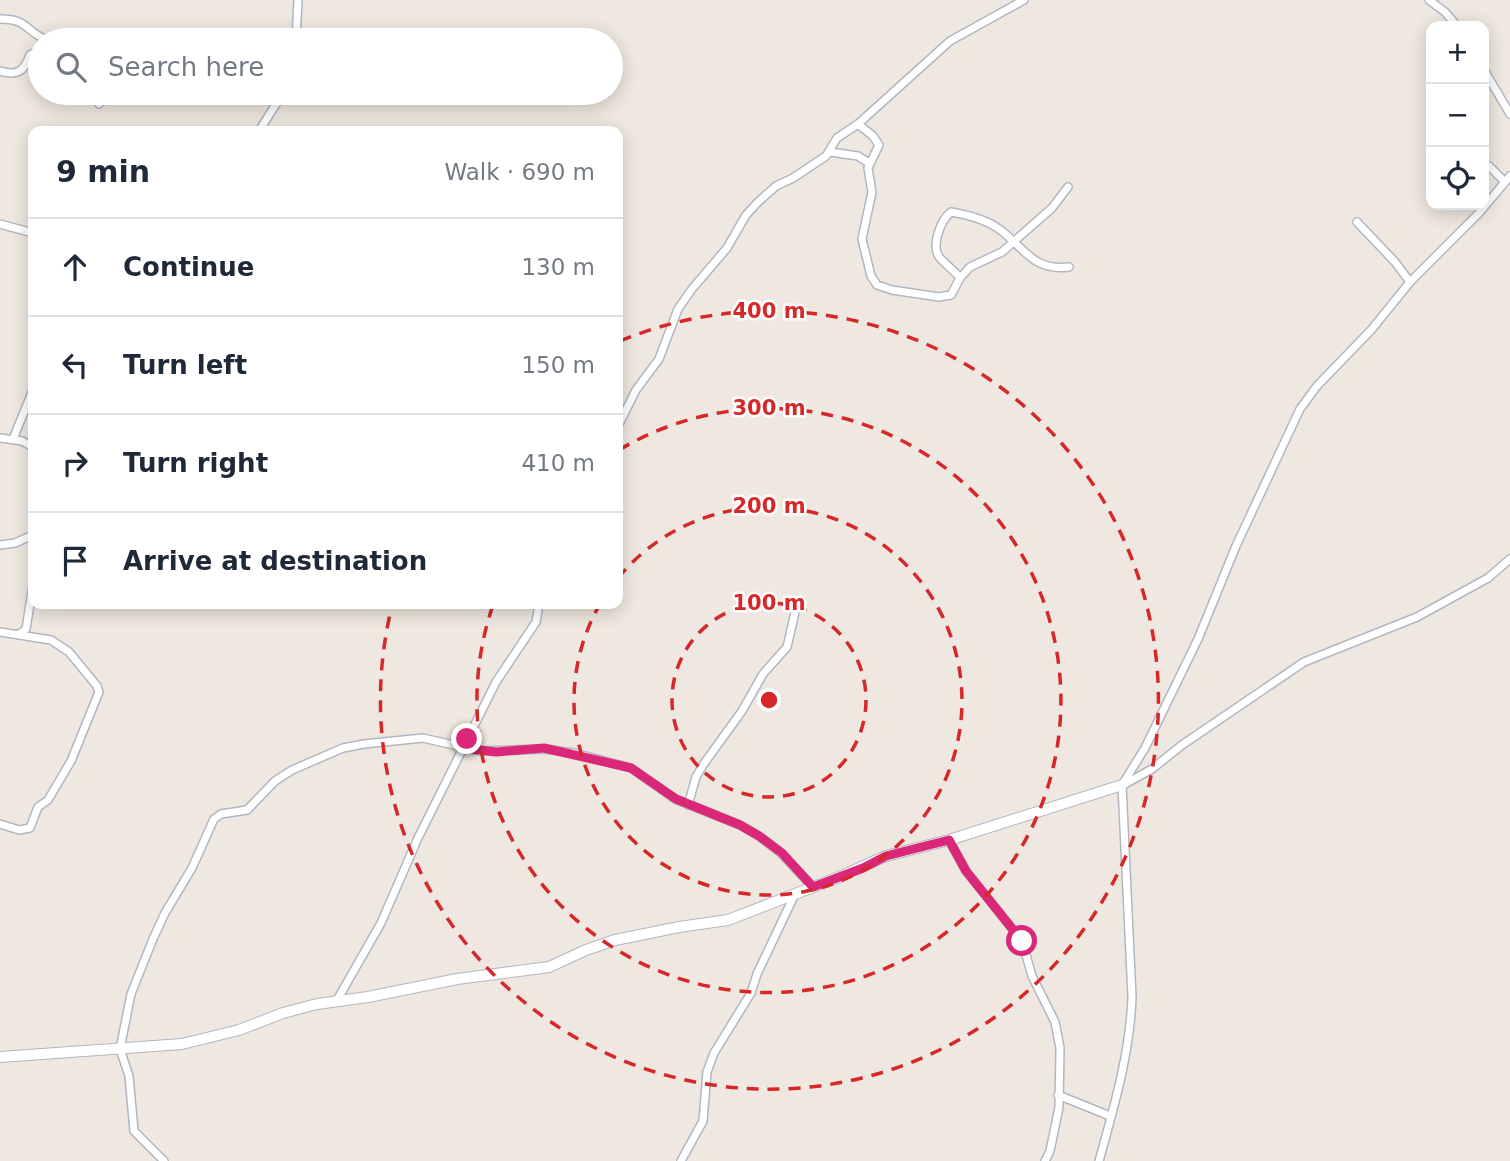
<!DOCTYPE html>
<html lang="en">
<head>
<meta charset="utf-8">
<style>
  :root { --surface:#fff; --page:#f2f2f3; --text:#1f2937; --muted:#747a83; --line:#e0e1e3 }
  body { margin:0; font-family:"DejaVu Sans",sans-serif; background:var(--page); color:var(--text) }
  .controls { position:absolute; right:21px; top:21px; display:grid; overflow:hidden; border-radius:14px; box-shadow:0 4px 18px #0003 }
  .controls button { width:63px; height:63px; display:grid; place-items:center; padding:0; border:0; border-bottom:2px solid var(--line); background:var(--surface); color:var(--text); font:35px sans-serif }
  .stop { position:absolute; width:21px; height:21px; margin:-16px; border:5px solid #db2777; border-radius:50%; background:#fff }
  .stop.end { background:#db2777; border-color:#fff; box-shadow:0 2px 7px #0008 }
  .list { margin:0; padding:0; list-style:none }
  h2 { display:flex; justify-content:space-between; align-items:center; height:91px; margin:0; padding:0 28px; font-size:30px }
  h2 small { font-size:23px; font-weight:400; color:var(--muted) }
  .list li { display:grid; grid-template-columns:46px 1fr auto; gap:21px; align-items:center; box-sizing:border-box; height:98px; padding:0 28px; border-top:2px solid var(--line) }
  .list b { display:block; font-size:26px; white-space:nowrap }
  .list em { font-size:23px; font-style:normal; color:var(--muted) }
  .icon { flex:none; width:38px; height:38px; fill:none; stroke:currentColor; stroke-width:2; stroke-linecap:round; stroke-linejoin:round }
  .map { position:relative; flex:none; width:1510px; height:1161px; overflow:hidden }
  .search { position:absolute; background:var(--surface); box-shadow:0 4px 18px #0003; left:28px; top:28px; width:595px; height:77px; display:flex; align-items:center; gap:18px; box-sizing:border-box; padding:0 24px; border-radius:38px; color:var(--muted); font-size:26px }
  .panel { position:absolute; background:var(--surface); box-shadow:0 4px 18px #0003; left:28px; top:126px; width:595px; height:483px; border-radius:14px }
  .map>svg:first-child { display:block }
</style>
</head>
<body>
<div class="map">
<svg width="1510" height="1161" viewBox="0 0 1510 1161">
  <rect width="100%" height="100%" fill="#efe8e0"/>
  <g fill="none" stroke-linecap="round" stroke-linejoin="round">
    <g stroke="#b3b6c1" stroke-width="10">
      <g id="minor">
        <path d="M1429,0L1445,12L1457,26"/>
        <path d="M0,19C29,19 24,31 47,40"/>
        <path d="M296,40L298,0"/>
        <path d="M1484,70L1510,114"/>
        <path d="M0,71C17,76 24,72 30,55L40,50"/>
        <path d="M99,104L109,93"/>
        <path d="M858,124L873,136L879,145L868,168L872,192L862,239L871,276L877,285L892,290L939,297L951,295L960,278L970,267L1002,252L1052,208L1068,187"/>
        <path d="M259,131L283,93"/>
        <path d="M830,152L858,156L869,163"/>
        <path d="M1489,166L1505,182"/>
        <path d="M1357,222L1395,262L1410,282"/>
        <path d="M0,224L33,233"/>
        <path d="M960,278C954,270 946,265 940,258C930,246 941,220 951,212C969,215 989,220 1003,232C1026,251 1035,271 1069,267"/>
        <path d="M618,426L636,390L659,359L678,309L692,289L727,248L746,215L758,202L776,186L793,178L826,156L837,138L858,124L950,41L1024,0"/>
        <path d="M0,438L22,441L33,447"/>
        <path d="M13,439L33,390"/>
        <path d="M0,545L15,543L33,535"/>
        <path d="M0,632L51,640L69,652L97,686L99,692L71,761L48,800L38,807L30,828L19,830L0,824"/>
        <path d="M19,634L26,629L33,585"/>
        <path d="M1123,785L1152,769L1182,745L1304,662L1417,617L1488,578L1510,559"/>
        <path d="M688,805L696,777L703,765L742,711L763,674L787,647L796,608"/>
        <path d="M949,840L966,871L1022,941L1032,976L1055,1022L1060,1048L1059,1107L1050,1151L1045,1161"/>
        <path d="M336,1002L381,923L418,838L496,682L536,622L539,604"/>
        <path d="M1058,1095L1110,1116"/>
        <path d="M164,1161L134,1131L129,1076L120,1049L131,994L153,939L165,913L192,868L214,819L221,814L247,810L275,781L292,770L343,748L364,744L423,738L480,751L544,749L574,753L631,768L675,799L740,825L759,836L781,853L813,887"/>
        <path d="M681,1161L703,1121L707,1072L714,1053L751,993L757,974L795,894"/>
        <path d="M1099,1161C1114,1107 1130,1053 1132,997L1122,785L1145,748L1198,639L1236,546L1300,409L1317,386L1372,329L1410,282L1479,213L1510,176"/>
      </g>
    </g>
    <g stroke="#b3b6c1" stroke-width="12">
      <path id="secondary" d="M0,1057L182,1044L239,1030L283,1013L317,1004L368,997L457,979L549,967L586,950L615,940L679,927L728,920L839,877L886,856L949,840L1122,785"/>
    </g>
    <use href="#minor" stroke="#fff" stroke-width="7"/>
    <use href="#secondary" stroke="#fff" stroke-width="10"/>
  </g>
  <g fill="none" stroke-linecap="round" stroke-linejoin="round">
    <path stroke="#db2777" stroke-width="9" d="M467,739L463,748L496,752L544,748L631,768L676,799L740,825L759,836L782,853L813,887L863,868L886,856L949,840L966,871L1022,941"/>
  </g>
  <g fill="none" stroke="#d62828" stroke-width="3.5" stroke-dasharray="12 9">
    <circle cx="769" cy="700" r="97"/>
    <path d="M618 578A194 194 0 1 1 600 604"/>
    <path d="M619 450A292 292 0 1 1 493 605"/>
    <path d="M620 341A389 389 0 1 1 392 606"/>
  </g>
  <circle cx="769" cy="700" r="10" fill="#d62828" stroke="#fff" stroke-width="3.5"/>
  <g font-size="21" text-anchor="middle" font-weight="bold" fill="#d62828" stroke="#fff" stroke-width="5" stroke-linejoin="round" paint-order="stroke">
    <text x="769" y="318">400 m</text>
    <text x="769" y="415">300 m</text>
    <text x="769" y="513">200 m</text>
    <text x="769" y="610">100 m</text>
  </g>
</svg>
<div class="controls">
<button>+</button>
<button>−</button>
<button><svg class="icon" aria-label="locate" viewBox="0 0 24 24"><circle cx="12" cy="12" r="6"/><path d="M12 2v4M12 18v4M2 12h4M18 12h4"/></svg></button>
</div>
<div class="stop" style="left:1022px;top:941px"></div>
<div class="stop end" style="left:467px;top:739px"></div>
<div class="search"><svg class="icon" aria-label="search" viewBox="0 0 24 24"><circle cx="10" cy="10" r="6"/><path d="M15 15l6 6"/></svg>Search here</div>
<section class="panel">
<h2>9 min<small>Walk · 690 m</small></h2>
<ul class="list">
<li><svg class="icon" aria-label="ahead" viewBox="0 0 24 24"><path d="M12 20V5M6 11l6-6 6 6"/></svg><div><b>Continue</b></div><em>130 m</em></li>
<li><svg class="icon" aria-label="left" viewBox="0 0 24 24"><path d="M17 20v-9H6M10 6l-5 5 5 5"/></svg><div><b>Turn left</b></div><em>150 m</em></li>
<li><svg class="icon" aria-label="right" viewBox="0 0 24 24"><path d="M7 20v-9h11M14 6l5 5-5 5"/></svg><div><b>Turn right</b></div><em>410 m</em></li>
<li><svg class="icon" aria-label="arrive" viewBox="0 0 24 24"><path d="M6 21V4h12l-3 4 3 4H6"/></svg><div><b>Arrive at destination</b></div></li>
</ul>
</section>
</div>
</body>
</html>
